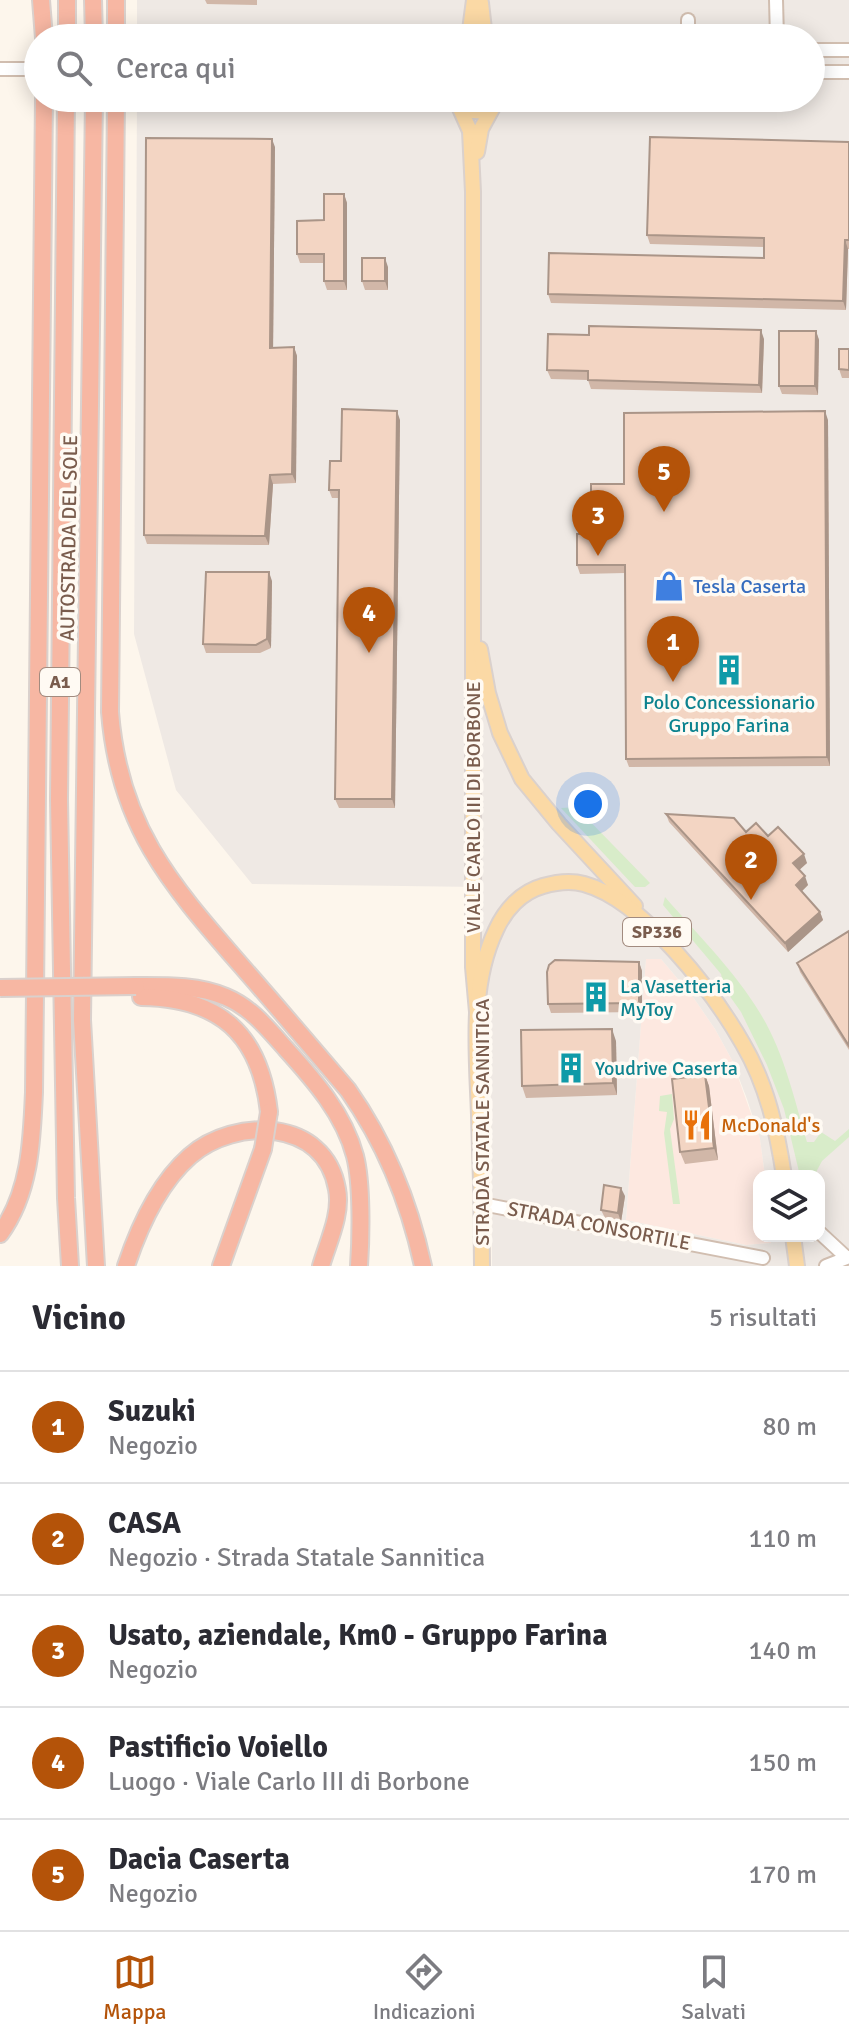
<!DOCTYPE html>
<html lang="it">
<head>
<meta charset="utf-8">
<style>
  :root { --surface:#fff; --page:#f2f2f3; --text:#2b2b33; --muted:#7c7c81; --line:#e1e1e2; --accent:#b45309 }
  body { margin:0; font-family:Signika,sans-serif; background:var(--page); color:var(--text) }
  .controls { position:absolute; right:24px; bottom:24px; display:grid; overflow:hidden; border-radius:16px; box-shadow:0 4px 20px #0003 }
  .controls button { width:72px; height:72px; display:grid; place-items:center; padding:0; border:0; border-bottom:2px solid var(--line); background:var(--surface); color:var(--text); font:40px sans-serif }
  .you { position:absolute; left:588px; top:804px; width:28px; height:28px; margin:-20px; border:6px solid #fff; border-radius:50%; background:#1a73e8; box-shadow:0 0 0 12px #1a73e833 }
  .badge { display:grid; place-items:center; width:52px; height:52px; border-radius:50%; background:var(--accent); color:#fff; font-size:26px; font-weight:700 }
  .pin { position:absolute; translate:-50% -66px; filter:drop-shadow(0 2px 4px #0008) }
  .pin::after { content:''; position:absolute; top:42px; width:28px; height:24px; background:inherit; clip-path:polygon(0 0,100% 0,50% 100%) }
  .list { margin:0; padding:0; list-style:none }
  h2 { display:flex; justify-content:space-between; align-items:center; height:104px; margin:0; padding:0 32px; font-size:34px }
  h2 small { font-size:26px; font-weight:400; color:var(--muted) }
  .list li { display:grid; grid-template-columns:52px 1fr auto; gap:24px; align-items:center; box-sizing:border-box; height:112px; padding:0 32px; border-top:2px solid var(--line) }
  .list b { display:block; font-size:30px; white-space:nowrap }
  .list p { margin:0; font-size:26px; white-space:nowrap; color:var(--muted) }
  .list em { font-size:26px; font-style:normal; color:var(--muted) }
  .icon { flex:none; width:44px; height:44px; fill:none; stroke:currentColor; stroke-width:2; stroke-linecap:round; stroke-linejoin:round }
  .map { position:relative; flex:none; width:849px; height:1266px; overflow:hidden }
  .search { position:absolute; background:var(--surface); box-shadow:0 4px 20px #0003; left:24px; right:24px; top:24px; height:88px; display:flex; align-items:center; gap:20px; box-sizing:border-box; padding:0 28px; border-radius:44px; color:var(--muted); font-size:30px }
  .sheet { height:664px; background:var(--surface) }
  nav { display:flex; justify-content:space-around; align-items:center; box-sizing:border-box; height:112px; border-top:2px solid var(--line); background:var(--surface); font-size:22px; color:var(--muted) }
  nav a { display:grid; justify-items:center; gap:4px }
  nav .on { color:var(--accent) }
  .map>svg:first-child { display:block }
</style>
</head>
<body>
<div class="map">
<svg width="849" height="1266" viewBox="0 0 849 1266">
  <rect width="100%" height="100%" fill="#fdf6ec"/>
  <path fill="#fde8e0" d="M646,958L661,959L693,997L715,1029L732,1060L760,1139L765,1176H759V1236H771V1243L746,1245L626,1220Z"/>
  <path fill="#efe9e4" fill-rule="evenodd" d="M137,0H849V1266H492L491,1101L478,887L252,884L176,790L134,634L137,98H811V38H137ZM646,959H661L693,997L715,1029L732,1060L747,1099L760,1139L765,1176H819V1236H771V1243L746,1245L626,1220Z"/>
  <g fill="#d8ecc9">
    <path d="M576,807L650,883L645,887H635L561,808Z"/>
    <path d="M665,897C697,934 734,970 760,1013C784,1052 794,1098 807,1142H814L821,1132L835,1141L849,1129V1137L822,1161L814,1176H800L784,1109L767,1065L741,1012L724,988L721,974L663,905Z"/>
    <path d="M672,1094L674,1119L670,1129L680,1204H673L664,1133L667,1112L659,1111L660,1096Z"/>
  </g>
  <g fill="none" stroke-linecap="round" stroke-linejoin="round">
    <g stroke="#d1beb0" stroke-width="16">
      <g id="minor">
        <path d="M776,0L777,38"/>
        <path d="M688,20V38"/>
        <path d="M811,50H849"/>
        <path d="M0,69H38"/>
        <path d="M811,72H849"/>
        <path d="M482,1204L763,1258"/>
        <path d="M819,1232L846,1257"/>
        <path d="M826,1266L849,1257"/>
      </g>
    </g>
    <g stroke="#dad1cd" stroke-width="18">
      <g id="major">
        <path d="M481,3L485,38"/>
        <path d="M469,38L474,0"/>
        <path d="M457,102C472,116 489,114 501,98"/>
        <path d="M458,104L470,131L473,192V967L477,1012"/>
        <path d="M477,152L481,129L493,107"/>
        <path d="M480,649L488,693L500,733L522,779L559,824L635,906"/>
        <path d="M793,1236L797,1266"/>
        <path d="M482,1266C482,1216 481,1165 479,1115C477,1055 469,986 496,930C505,910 521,892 543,886C557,882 570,880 584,884C643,900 714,993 743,1044C767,1085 777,1130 784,1176"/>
      </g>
    </g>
    <g stroke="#dad1cd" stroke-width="20">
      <g id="highway">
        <path d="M41,0L44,38"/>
        <path d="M93,0L94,38"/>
        <path d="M116,0V38"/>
        <path d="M67,38V0"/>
        <path d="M66,98L59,799L66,1198L70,1266"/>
        <path d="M94,98L82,1020L96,1266"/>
        <path d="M116,98L110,712C119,828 172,886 245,970C279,1009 314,1050 348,1090C386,1144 409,1201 423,1266"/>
        <path d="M136,986C166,986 198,985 226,997C252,1008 268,1029 286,1049C314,1080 344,1114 355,1156C362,1183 361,1237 359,1266"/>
        <path d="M141,997C220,998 260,1034 269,1112"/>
        <path d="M0,1234C30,1193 32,1141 34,1092L44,98"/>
        <path d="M126,1266C139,1227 158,1184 190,1156C235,1117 325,1118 337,1189C342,1214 328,1242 321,1266"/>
        <path d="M221,1266L263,1149"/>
      </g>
    </g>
    <use href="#minor" stroke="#fff" stroke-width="12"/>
    <use href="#major" stroke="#fbd9a5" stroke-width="14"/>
    <use href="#highway" stroke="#f7b7a3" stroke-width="16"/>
    <g stroke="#dad1cd" stroke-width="20" stroke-linecap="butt">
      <g id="highway-bridge">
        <path d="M0,988L136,986"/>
        <path d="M263,1149L269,1112"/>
      </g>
    </g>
    <use href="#highway-bridge" stroke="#f7b7a3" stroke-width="16"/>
  </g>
  <g fill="#d1b7a8">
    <path d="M205,0H257V5L207,4Z"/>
    <path d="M849,142V249H848L846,310L551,303L548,294L764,258V247L650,244L647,235Z"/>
    <path d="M275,147L273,348L294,347L297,356L296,483L273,484L269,545L147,544L144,535Z"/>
    <path d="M344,194L347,203V290H327L324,281V263H300L297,254Z"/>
    <path d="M388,267V290H365L362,281Z"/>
    <path d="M816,331L819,340L818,395L782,394L779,386Z"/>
    <path d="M589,335L764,339L762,393L591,389L588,380L551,379L547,370Z"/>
    <path d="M849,349V378H842L839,369Z"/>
    <path d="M400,420L395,808H339L335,799L339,498H332L329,490L341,461Z"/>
    <path d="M828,420L830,766L629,767L626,759L625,573L580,574L577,565L591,533L624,484Z"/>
    <path d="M272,581L271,648L260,653H206L203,644Z"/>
    <path d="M666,814L768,836L807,863L799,870L808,885L801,892L820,912L823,920L788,952L669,822Z"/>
    <path d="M849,931V1050L800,972L797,963Z"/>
    <path d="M639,962L642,971V1012L551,1013L548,1004Z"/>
    <path d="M616,1041L617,1095L526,1098L522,1086Z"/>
    <path d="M705,1075L709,1086L718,1160L685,1164L680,1152Z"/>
    <path d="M625,1196L621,1222L605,1218L601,1210Z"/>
  </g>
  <g fill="#aa9588">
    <path d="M272,139L275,147L273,356L270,348Z"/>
    <path d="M344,194L347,203V290L344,281Z"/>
    <path d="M845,240L848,249L846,310L843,301Z"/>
    <path d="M385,258L388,267V290L385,281Z"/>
    <path d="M761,330L764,339L762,393L759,385Z"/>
    <path d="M816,331L819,340L818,395L815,386Z"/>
    <path d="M294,347L297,356L296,483L292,474Z"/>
    <path d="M397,411L400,420L395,808L392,799Z"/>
    <path d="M825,411L828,420L830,766L827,757Z"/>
    <path d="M270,475L273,484L269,545L265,536Z"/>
    <path d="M269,572L272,581L271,648L267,639Z"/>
    <path d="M804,854L807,863L797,872L793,863Z"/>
    <path d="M805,876L808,885L799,894L796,885Z"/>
    <path d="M820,912L823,920L788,952L785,943Z"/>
    <path d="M639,962L642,971V1012L639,1003Z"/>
    <path d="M612,1029L616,1041L617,1095L613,1083Z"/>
    <path d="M705,1075L709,1086L718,1160L714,1148Z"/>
    <path d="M621,1188L625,1196L621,1222L618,1213Z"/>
  </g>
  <g fill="#f3d5c3" stroke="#aa9588" stroke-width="2">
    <path d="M650,137L849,142V240H845L843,301L548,294L549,253L764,258V238L647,235Z"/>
    <path d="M146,138L272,139L270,348L294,347L292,474L270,475L265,536L144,535Z"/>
    <path d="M324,194H344V281H324V254H297V221L324,220Z"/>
    <rect x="362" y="258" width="23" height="23"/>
    <path d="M589,326L761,330L759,385L588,380V371L547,370L548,334L589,335Z"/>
    <path d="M779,331H816L815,386H779Z"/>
    <path d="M839,349H849V370L839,369Z"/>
    <path d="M342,409L397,411L392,799H335L339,490H329L330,461H341Z"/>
    <path d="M825,411L827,757L626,759L625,565H577V534L591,533V484H624V413Z"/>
    <path d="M206,572H269L267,639L256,645L203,644Z"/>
    <path d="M666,814L734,818L746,832L756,823L768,836L778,827L804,854L793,863L805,876L796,885L820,912L785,943Z"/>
    <path d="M849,931V1046L797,963Z"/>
    <path d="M555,960L639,962V1003L548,1004L547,972L549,965Z"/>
    <path d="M612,1029L613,1083L522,1086L521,1030Z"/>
    <path d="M705,1075L714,1148L680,1152L672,1079Z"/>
    <path d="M604,1185L621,1188L618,1213L601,1210Z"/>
  </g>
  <defs>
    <g id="shop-bare" transform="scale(2.4)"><path d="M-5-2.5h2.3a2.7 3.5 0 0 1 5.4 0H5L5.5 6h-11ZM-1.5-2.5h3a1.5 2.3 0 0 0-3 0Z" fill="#3f7fe0" stroke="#fffaf3" stroke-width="2.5" paint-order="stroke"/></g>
    <g id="building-bare" transform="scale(2.4)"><path d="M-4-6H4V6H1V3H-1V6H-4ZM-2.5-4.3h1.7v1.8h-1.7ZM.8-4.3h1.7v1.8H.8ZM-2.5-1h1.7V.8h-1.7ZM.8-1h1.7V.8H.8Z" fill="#0f9aa8" stroke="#fffaf3" stroke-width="2.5" paint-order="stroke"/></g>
    <g id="restaurant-bare" transform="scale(2.4)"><path d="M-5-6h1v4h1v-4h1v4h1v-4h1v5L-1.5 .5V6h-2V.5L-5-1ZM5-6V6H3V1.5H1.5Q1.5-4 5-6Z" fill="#e8710a" stroke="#fffaf3" stroke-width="2.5" paint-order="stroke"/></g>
  </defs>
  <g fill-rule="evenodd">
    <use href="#shop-bare" x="669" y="586"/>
    <use href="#building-bare" x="729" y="670"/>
    <use href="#building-bare" x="596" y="997"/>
    <use href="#building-bare" x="571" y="1068"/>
    <use href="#restaurant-bare" x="697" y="1125"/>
  </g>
  <g text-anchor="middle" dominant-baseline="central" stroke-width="7" stroke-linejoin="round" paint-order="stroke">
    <g fill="#fffaf3" stroke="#a28b7f" stroke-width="2">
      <rect x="40" y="668" width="40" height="28" rx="6"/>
      <rect x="623" y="918" width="68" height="28" rx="6"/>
    </g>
    <g font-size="18" font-weight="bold" fill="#7a5c4d">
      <text x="60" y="682">A1</text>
      <text x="657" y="932">SP336</text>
    </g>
    <g font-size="20" fill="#7a5c4d" stroke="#fffaf3">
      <text transform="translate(69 538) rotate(-89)">AUTOSTRADA DEL SOLE</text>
      <text transform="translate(473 807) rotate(-90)">VIALE CARLO III DI BORBONE</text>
      <text transform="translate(482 1122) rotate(-90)">STRADA STATALE SANNITICA</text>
      <text transform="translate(599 1226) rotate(11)">STRADA CONSORTILE</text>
    </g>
    <g font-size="20" fill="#366cbe" stroke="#fffaf3" text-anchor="start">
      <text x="693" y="586">Tesla Caserta</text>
    </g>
    <g font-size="20" fill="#0d838f" stroke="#fffaf3" text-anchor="start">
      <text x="729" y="702" text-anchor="middle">Polo Concessionario<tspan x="729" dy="23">Gruppo Farina</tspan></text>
      <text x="620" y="986">La Vasetteria<tspan x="620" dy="23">MyToy</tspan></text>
      <text x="595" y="1068">Youdrive Caserta</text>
    </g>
    <g font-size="20" fill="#c56008" stroke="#fffaf3" text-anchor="start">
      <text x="721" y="1125">McDonald's</text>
    </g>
  </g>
</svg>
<div class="controls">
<button><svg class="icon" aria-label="layers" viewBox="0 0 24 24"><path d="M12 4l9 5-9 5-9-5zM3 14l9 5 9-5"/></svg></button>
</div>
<div class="you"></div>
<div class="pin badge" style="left:673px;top:682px">1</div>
<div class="pin badge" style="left:751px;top:900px">2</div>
<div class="pin badge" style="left:598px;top:556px">3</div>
<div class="pin badge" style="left:369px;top:653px">4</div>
<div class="pin badge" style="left:664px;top:512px">5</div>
<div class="search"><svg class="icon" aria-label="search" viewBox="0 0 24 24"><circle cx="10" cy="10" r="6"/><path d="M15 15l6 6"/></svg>Cerca qui</div>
</div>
<section class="sheet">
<h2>Vicino<small>5 risultati</small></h2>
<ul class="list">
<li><span class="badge">1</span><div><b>Suzuki</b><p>Negozio</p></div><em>80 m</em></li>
<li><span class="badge">2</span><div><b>CASA</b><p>Negozio · Strada Statale Sannitica</p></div><em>110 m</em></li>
<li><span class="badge">3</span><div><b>Usato, aziendale, Km0 - Gruppo Farina</b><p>Negozio</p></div><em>140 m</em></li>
<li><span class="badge">4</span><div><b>Pastificio Voiello</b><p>Luogo · Viale Carlo III di Borbone</p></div><em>150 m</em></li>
<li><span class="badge">5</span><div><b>Dacia Caserta</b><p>Negozio</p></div><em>170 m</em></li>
</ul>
</section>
<nav>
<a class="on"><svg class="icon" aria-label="map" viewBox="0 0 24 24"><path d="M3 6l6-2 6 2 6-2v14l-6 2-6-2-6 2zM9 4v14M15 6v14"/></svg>Mappa</a>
<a><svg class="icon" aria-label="directions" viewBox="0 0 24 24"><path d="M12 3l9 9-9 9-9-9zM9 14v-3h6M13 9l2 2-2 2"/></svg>Indicazioni</a>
<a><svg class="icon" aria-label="saved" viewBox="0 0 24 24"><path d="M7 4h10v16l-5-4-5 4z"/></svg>Salvati</a>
</nav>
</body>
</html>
